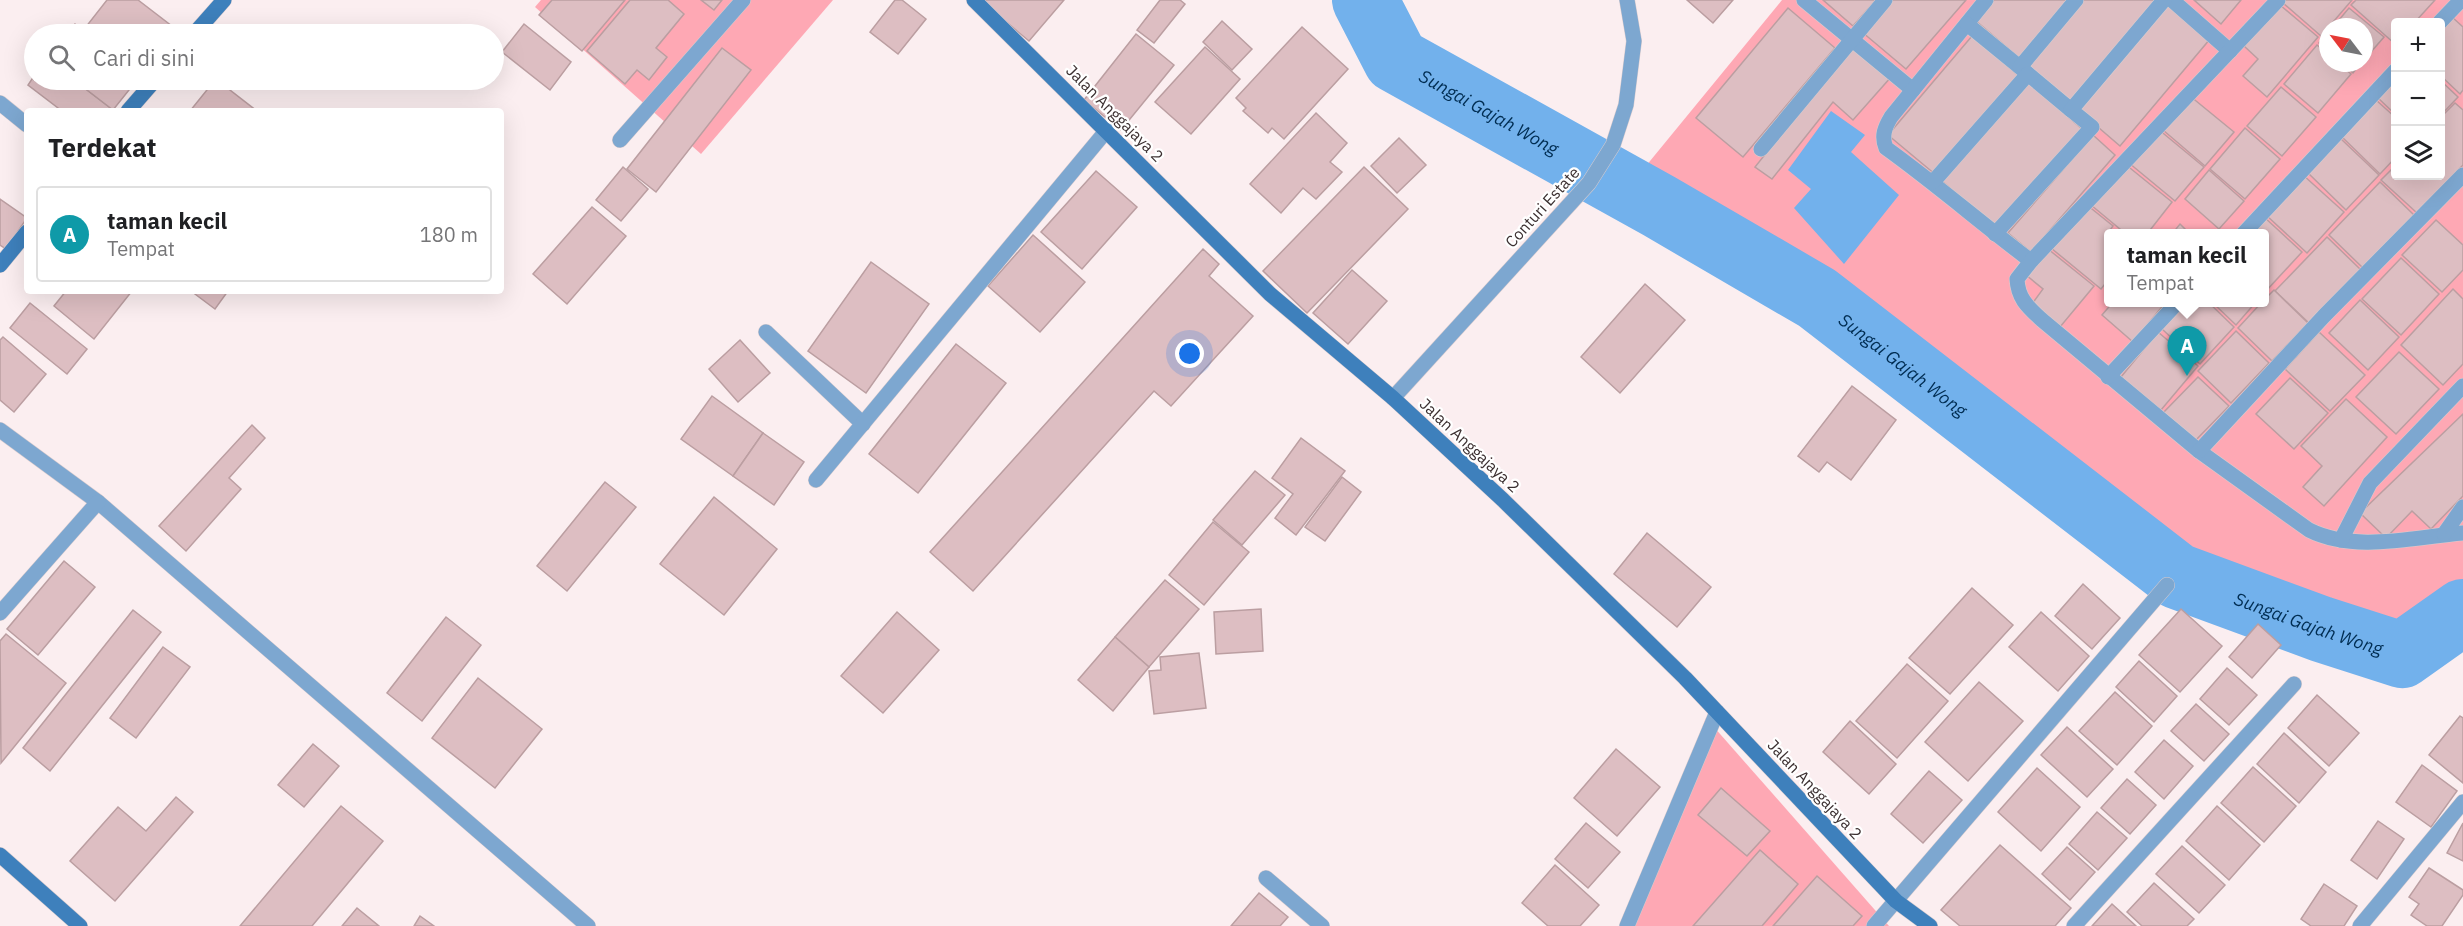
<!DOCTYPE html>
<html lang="id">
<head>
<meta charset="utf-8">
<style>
  :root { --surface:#fff; --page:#f6f6f6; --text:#202124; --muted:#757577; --line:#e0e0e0; --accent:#db2777 }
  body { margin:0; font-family:"IBM Plex Sans",sans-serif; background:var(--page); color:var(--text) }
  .controls { position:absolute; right:18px; top:18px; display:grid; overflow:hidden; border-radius:6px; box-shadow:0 6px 24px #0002 }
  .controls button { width:54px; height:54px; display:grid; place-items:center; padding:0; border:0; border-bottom:2px solid var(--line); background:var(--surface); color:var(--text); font:30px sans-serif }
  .compass { position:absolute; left:2319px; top:18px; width:54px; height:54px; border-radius:50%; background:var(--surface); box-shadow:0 6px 24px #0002; rotate:302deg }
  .you { position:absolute; left:1190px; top:354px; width:21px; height:21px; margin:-15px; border:4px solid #fff; border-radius:50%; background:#1a73e8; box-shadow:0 0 0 9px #1a73e833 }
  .badge { display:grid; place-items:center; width:39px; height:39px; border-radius:50%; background:var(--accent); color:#fff; font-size:20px; font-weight:700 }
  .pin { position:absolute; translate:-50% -50px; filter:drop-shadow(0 2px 3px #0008) }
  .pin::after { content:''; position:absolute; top:32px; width:21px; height:18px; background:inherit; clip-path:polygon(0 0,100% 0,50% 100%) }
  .popup { position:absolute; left:2104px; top:229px; width:165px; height:78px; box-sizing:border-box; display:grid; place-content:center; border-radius:6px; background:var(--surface); filter:drop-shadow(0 2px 4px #0005); font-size:20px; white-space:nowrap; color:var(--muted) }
  .popup b { font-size:22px; color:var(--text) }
  .popup::after { content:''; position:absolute; left:50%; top:100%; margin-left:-12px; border:12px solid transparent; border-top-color:var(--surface) }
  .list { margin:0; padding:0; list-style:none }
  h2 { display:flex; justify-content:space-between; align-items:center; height:78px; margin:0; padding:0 24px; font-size:26px }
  h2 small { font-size:20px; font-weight:400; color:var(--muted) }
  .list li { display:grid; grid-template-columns:39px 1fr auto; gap:18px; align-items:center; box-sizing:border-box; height:96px; margin:0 12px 12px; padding:0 12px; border:2px solid var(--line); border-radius:6px }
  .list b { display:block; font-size:22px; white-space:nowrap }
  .list p { margin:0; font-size:20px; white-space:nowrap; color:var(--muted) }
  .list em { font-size:20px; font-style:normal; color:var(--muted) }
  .icon { flex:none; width:33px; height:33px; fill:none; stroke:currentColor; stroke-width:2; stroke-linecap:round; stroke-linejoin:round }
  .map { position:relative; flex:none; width:2463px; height:926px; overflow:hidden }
  .search { position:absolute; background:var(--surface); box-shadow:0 6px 24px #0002; left:24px; top:24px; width:480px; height:66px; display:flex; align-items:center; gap:15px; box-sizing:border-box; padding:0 21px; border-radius:33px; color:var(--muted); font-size:22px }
  .panel { position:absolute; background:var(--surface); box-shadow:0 6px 24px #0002; left:24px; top:108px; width:480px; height:186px; border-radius:6px }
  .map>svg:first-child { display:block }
</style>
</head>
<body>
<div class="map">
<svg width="2463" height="926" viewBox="0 0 2463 926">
  <rect width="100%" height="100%" fill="#fbeef0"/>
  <g fill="#fea8b4" fill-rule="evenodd">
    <path d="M541,0H833L701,154L535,7Z"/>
    <path d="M1782,0H2463V610L2402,655L2321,629L2177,576L1641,172ZM2396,22H2440V176H2396ZM2328,27H2364V63H2328ZM2109,234H2265V302H2109Z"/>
    <path d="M1706,718L1889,926H1625Z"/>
  </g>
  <path fill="#72b1ec" d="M1831,111L1865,135L1851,152L1899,195L1844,264L1794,208L1811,189L1788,170Z"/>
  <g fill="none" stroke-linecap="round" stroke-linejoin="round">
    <path stroke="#72b1ec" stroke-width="66" id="s1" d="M1365,0L1396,60L1659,206L1817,298L2177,576L2321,629L2402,655L2463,612"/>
  </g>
  <g fill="#ddbec2" stroke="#bb9ea1" stroke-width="1.5">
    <path d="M107,0H138L181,33L93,34L85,28Z"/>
    <path d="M552,0H625L582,51L539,15Z"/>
    <path d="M630,0H668L684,14L656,48L667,57L649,80L637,70L625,84L587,51Z"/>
    <path d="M701,0H722L714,10Z"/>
    <path d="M895,0H902L926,19L898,54L870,32Z"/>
    <path d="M980,0H1064L1029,41Z"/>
    <path d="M1160,0H1180L1185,4L1154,43L1137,30Z"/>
    <path d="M1687,0H1733L1713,23Z"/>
    <path d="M1823,0H1876L1853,26Z"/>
    <path d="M1889,0H1966L1906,69L1862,32Z"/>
    <path d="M1994,0H2073L2022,60L1976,21Z"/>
    <path d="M2083,0H2156L2069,102L2027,66Z"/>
    <path d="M2194,0H2241L2221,24Z"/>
    <path d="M2285,0H2352L2321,36L2283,3Z"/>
    <path d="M2356,0H2435L2415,22H2396L2395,44L2351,5Z"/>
    <path d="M2167,3L2210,39L2120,146L2077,109Z"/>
    <path d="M2280,5L2318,37L2267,97L2243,76L2258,59L2244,46Z"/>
    <path d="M1788,8L1835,48L1743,157L1696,118Z"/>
    <path d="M2349,8L2384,37L2364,60V27H2333Z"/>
    <path d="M2452,17L2463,27V90L2460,94L2440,75V30Z"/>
    <path d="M1222,21L1252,49L1232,70L1203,42Z"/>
    <path d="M75,24L88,34H67Z"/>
    <path d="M524,24L571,62L550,90L502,52Z"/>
    <path d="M1302,27L1348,69L1284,139L1272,128L1268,133L1243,111L1246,108L1236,98Z"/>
    <path d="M2328,33V51L2319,43Z"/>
    <path d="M1136,34L1174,65L1121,130L1084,100Z"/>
    <path d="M1972,36L2019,76L1936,175L1888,135Z"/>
    <path d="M2317,45L2328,54V63H2338L2351,74L2318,113L2284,84Z"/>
    <path d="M1852,46L1891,77L1853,120L1833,102L1772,179L1755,167Z"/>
    <path d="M1205,47L1240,79L1191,134L1155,102Z"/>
    <path d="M722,48L751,70L656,192L627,169Z"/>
    <path d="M2342,63H2361L2353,73Z"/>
    <path d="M34,76V80H74L113,110L62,111L28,85Z"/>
    <path d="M2396,78V115L2377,97Z"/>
    <path d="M74,80H137L113,110Z"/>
    <path d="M215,80H217L257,111H190Z"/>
    <path d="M2440,80L2458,97L2440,116Z"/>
    <path d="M2027,81L2082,129L1996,228L1942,181Z"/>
    <path d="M2281,87L2316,117L2282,156L2247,126Z"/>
    <path d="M2190,96L2234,132L2205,166L2163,130Z"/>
    <path d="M2376,100L2396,118V157L2380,174L2341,136Z"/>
    <path d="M2455,103L2463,110V165L2417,213L2381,180L2396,165V176H2440V118Z"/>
    <path d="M1316,113L1347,143L1330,162L1342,172L1316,199L1303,188L1281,213L1250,184Z"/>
    <path d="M2245,128L2280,159L2245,199L2210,169Z"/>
    <path d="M2158,129L2204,167L2175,201L2129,163Z"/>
    <path d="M2093,135L2115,155L2031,252L2008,233Z"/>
    <path d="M1399,138L1426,165L1397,193L1371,166Z"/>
    <path d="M2340,138L2379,175L2346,210L2307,172Z"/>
    <path d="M2125,164L2172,202L2147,234H2126L2091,205Z"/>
    <path d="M623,167L648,189L621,221L596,200Z"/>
    <path d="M1364,167L1408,209L1307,313L1263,271Z"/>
    <path d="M2209,170L2244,201L2219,229L2185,199Z"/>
    <path d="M1096,171L1137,207L1082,269L1041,232Z"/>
    <path d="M2303,175L2344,212L2307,253L2266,215Z"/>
    <path d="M2380,182L2414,215L2363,268L2329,235Z"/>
    <path d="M0,199L27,218L6,249L0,245Z"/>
    <path d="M2087,205L2113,226L2105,237L2109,240V279L2101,289L2051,248Z"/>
    <path d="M592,207L626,236L567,304L533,274Z"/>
    <path d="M2264,217L2302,252L2265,292V234H2250Z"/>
    <path d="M2436,220L2463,245V270L2442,292L2402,255Z"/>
    <path d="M2180,224L2190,234H2172Z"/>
    <path d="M1033,235L1085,282L1040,332L988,286Z"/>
    <path d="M2327,237L2361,270L2310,324L2275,291Z"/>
    <path d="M1203,249L1219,264L1209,276L1253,316L1171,406L1154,391L973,591L930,552Z"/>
    <path d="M2048,249L2094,286L2060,327L2032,304L2043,289L2026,275Z"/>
    <path d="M2401,258L2439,294L2401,335L2362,299Z"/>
    <path d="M871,262L929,304L866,393L808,351Z"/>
    <path d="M1352,270L1387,301L1348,344L1313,313Z"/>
    <path d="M1645,284L1685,320L1620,393L1581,357Z"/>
    <path d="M2453,289L2463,299V364L2443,385L2401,345Z"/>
    <path d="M2274,290L2308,323L2272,361L2238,328L2262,302H2265V299Z"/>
    <path d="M66,291H132L94,339L54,306Z"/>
    <path d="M191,291H228L215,309Z"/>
    <path d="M2360,300L2399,337L2368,370L2329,333Z"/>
    <path d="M2113,302H2166L2133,342L2102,315Z"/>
    <path d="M2187,302H2208L2234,327L2200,364L2162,329Z"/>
    <path d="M2212,302H2256L2236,325Z"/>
    <path d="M30,303L87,349L67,374L10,328Z"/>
    <path d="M2236,331L2269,363L2231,403L2198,371Z"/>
    <path d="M2158,332L2198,366L2161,410L2121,377Z"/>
    <path d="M2319,332L2365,375L2330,411L2285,369Z"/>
    <path d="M3,337L46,374L14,412L0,400V340Z"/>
    <path d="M740,340L770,373L738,402L709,369Z"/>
    <path d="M956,344L1006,383L918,493L869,454Z"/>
    <path d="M2399,352L2439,389L2396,434L2356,397Z"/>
    <path d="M2198,377L2229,406L2193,443L2162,414Z"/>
    <path d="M2290,378L2328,413L2294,449L2256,414Z"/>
    <path d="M1852,386L1896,420L1851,480L1827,462L1819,472L1798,456Z"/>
    <path d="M712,396L763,433L733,476L681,439Z"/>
    <path d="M2346,399L2387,437L2324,506L2303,487L2322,466L2301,446Z"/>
    <path d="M2463,414V496L2431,529L2412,511L2386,538L2360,513Z"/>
    <path d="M252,425L265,438L229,478L241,489L186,551L159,526Z"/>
    <path d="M763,433L804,462L774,505L733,476Z"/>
    <path d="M1301,438L1345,471L1296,535L1275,518L1293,494L1272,478Z"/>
    <path d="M1255,471L1285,495L1242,545L1213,520Z"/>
    <path d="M1342,477L1361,492L1325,541L1305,527Z"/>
    <path d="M605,482L636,507L567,591L537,566Z"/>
    <path d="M714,497L777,549L724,615L660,564Z"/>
    <path d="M1213,522L1249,552L1204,605L1169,575Z"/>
    <path d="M1647,533L1711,587L1677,627L1614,574Z"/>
    <path d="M64,561L95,587L38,655L7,629Z"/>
    <path d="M1165,580L1199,609L1149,667L1115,637Z"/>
    <path d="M2083,584L2120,618L2092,649L2055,616Z"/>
    <path d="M1972,588L2013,625L1950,694L1909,658Z"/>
    <path d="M1261,609L1263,651L1216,654L1214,612Z"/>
    <path d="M2181,609L2222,646L2180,692L2139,655Z"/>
    <path d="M133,610L161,632L50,771L23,748Z"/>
    <path d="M897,612L939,650L883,713L841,676Z"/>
    <path d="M2041,612L2089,656L2058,691L2009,647Z"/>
    <path d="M446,617L481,645L422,721L387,693Z"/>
    <path d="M2258,624L2281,645L2252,678L2229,657Z"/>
    <path d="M6,634L66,683L1,763L0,641Z"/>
    <path d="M1115,637L1149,667L1113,711L1078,680Z"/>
    <path d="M163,647L190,667L136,738L110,718Z"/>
    <path d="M1199,653L1206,708L1154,714L1149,671L1161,670L1160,657Z"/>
    <path d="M2139,661L2177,696L2154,722L2116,687Z"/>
    <path d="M1907,664L1948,701L1897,758L1856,721Z"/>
    <path d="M2227,668L2257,695L2229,725L2200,699Z"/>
    <path d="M478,678L542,729L495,788L432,738Z"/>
    <path d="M1979,682L2023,721L1968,781L1925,742Z"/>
    <path d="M2115,692L2152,726L2117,765L2079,731Z"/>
    <path d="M2317,695L2359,733L2329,766L2288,728Z"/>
    <path d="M2196,704L2229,734L2204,761L2171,731Z"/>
    <path d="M2460,716L2463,718V783L2429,755Z"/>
    <path d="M1850,721L1896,764L1869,794L1823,752Z"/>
    <path d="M2067,727L2113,769L2087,797L2041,755Z"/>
    <path d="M2284,733L2326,772L2299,803L2257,764Z"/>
    <path d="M2164,740L2193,766L2164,799L2135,772Z"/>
    <path d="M313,744L339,766L304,807L278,785Z"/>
    <path d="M1616,749L1660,787L1617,836L1574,798Z"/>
    <path d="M2422,765L2457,791L2431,827L2396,802Z"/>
    <path d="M2253,767L2296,806L2264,842L2221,803Z"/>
    <path d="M2037,768L2080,807L2041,851L1998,812Z"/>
    <path d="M1929,771L1962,800L1923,843L1891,814Z"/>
    <path d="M2127,779L2156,805L2130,834L2101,808Z"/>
    <path d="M1721,788L1770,831L1747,856L1698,815Z"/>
    <path d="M176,797L193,812L115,901L70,861L118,807L146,831Z"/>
    <path d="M341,806L383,841L312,926H240Z"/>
    <path d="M2217,806L2260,845L2229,880L2186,841Z"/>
    <path d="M2097,812L2127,838L2098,870L2069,844Z"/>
    <path d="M2378,821L2404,839L2377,879L2351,860Z"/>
    <path d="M1586,823L1620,852L1588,888L1555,859Z"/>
    <path d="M2463,823V861L2447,853Z"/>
    <path d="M2000,845L2071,908L2055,926H1960L1941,910Z"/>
    <path d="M2182,846L2225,885L2199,913L2156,874Z"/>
    <path d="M2067,847L2095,872L2070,900L2042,874Z"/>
    <path d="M1760,850L1798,884L1762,926H1693Z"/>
    <path d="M1555,865L1599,905L1580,926H1548L1522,903Z"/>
    <path d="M2429,868L2463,890V895L2442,926H2427L2411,915L2419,904L2409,897Z"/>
    <path d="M1817,876L1862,916L1853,926H1773Z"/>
    <path d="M2154,883L2194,919L2187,926H2142L2127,912Z"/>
    <path d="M2324,884L2357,906L2344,926H2311L2301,919Z"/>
    <path d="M1259,893L1288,917L1280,926H1231Z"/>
    <path d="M2112,904L2136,926H2092Z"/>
    <path d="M357,908L379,926H342Z"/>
    <path d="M420,916L434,926H414Z"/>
  </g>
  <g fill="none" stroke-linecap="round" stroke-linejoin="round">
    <g stroke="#d9ccce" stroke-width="16">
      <g id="street">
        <path d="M1804,0L1913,90"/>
        <path d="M1986,0L1891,117C1885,127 1881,136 1886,148C1936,184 1982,224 2031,261"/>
        <path d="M2172,0L2230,51"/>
        <path d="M2278,0L2031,261L2017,279C2018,299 2028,307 2042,320L2199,451L2309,530C2355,553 2414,537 2463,533"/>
        <path d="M2440,22L2461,0"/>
        <path d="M1967,24L2027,73"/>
        <path d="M2020,67L2076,0"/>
        <path d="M0,103L27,125"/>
        <path d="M620,140L743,0"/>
        <path d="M1761,149L1885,0"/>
        <path d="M1933,182L2028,74L2071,110"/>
        <path d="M1995,234L2092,127L2071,110L2164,0"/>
        <path d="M2243,234L2396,70"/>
        <path d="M766,332L863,424"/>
        <path d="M2108,377L2178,302"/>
        <path d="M1393,398L1589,183L1613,145L1626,105L1634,41L1627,0"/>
        <path d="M0,430L98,502L588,926"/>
        <path d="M2199,451L2324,316L2463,175"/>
        <path d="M816,480L1107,130"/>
        <path d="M2444,534L2463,507"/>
        <path d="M2341,540L2370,483L2463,386"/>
        <path d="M0,613L98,502"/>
        <path d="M1266,878L1322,926"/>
        <path d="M1627,926L1717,712"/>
        <path d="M1874,926L2167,585"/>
        <path d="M2074,926L2294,684"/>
        <path d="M2360,926L2463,802"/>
      </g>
    </g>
    <g stroke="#d9ccce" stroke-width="16">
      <g id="secondary">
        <path d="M974,0L1270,294L1393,398L1503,500L1685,678L1896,901L1930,926"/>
        <path d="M194,34L224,0"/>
        <path d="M128,111L155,80"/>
        <path d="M0,265L27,232"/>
        <path d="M0,855L80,926"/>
      </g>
    </g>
    <use href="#street" stroke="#7da7d0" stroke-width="15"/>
    <use href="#secondary" stroke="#3e80bc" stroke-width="15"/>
  </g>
  <g text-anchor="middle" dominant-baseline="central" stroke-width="4.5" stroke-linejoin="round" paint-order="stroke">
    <g font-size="16" fill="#3c3031" stroke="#fff">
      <text transform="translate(1115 113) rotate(45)">Jalan Anggajaya 2</text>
      <text transform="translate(1542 207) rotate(-48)">Conturi Estate</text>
      <text transform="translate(1470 445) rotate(43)">Jalan Anggajaya 2</text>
      <text transform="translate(1815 789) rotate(47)">Jalan Anggajaya 2</text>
    </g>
    <g font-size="18" font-style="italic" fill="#002d52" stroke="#fff">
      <text stroke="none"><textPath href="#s1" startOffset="174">Sungai Gajah Wong</textPath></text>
      <text stroke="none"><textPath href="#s1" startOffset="660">Sungai Gajah Wong</textPath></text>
      <text stroke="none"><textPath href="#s1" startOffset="1146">Sungai Gajah Wong</textPath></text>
    </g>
  </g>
</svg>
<div class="controls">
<button>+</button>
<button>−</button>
<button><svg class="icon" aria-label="layers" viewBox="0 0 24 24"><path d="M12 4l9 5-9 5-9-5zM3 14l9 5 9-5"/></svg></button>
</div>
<svg class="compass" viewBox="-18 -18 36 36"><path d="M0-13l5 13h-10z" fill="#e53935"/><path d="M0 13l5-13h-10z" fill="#757577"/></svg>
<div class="you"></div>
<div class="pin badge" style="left:2187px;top:376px;background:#0f9aa8">A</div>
<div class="popup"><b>taman kecil</b>Tempat</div>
<div class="search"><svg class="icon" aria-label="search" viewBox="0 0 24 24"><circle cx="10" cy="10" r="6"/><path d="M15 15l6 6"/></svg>Cari di sini</div>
<section class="panel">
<h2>Terdekat<small></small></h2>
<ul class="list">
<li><span class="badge" style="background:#0f9aa8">A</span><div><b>taman kecil</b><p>Tempat</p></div><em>180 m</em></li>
</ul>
</section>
</div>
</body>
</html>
